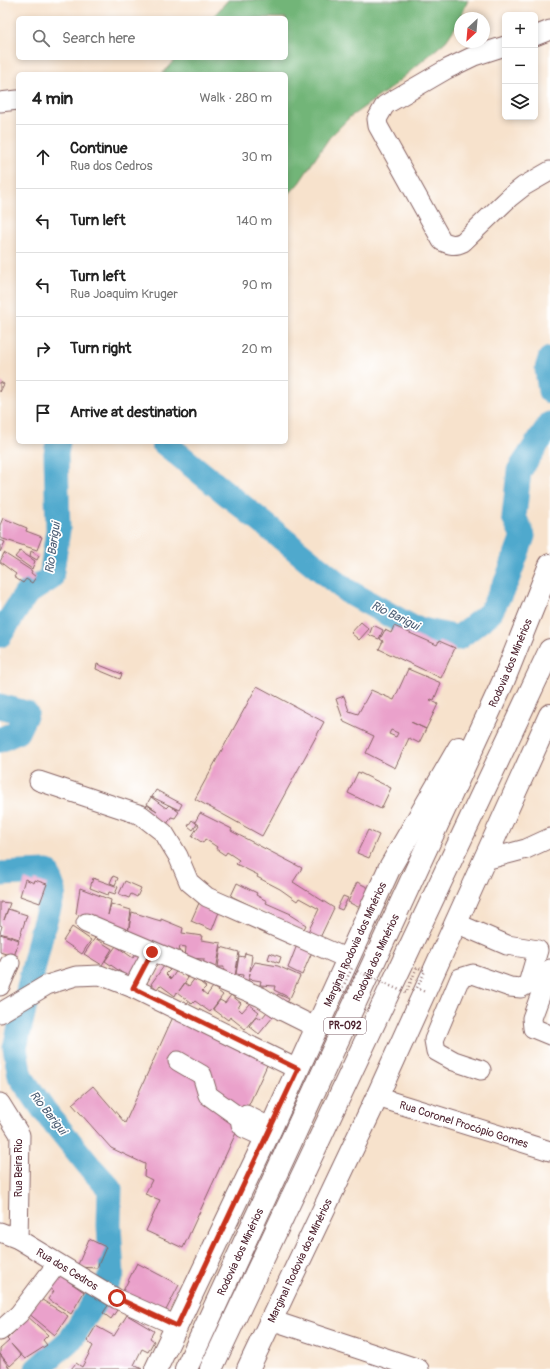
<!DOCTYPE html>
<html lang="en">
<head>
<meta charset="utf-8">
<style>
  :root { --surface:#fff; --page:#f6f6f6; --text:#222; --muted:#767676; --line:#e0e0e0 }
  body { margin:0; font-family:Pangolin,sans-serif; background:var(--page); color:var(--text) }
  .controls { position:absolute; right:12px; top:12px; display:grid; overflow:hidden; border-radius:6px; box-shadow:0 2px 6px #0003 }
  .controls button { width:36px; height:36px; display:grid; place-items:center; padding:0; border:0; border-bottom:1px solid var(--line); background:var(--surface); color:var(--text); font:20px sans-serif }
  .compass { position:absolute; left:454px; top:12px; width:36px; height:36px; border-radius:50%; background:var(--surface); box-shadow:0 2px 6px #0003; rotate:206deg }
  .stop { position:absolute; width:12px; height:12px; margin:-9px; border:3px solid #c8321e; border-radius:50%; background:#fff }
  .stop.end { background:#c8321e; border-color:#fff; box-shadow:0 1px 4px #0008 }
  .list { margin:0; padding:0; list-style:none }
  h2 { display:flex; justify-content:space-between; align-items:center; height:52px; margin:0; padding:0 16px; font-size:17px }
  h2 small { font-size:13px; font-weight:400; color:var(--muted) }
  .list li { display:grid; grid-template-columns:26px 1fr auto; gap:12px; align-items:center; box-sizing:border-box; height:64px; padding:0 16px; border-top:1px solid var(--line) }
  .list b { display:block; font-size:15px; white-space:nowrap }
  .list p { margin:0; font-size:13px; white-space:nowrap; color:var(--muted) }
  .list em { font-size:13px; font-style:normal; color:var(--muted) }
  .icon { flex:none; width:22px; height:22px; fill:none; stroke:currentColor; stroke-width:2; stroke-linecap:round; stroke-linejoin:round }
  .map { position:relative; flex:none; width:550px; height:1369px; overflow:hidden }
  .search { position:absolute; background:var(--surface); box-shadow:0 2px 6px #0003; left:16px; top:16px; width:272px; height:44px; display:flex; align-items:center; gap:10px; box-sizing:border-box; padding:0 14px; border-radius:6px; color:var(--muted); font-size:15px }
  .panel { position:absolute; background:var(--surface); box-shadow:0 2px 6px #0003; left:16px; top:72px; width:272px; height:372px; border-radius:6px }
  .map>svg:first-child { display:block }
</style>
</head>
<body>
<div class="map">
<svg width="550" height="1369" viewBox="0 0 550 1369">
  <rect width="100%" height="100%" fill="#fff"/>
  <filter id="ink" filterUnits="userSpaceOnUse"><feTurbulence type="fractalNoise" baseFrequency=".025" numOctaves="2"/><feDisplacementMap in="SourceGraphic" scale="8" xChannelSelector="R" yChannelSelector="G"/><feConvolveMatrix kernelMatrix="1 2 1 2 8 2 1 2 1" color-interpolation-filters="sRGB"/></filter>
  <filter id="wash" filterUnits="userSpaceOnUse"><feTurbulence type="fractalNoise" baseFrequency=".012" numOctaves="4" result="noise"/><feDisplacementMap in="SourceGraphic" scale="16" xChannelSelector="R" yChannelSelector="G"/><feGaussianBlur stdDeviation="0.9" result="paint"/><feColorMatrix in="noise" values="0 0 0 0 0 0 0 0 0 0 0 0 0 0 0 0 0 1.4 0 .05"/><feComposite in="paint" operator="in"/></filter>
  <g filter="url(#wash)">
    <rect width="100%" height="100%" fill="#f7e2cc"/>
    <path fill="#72b578" stroke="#5e6a52" d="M228,0H468L459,22L446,41L388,90L350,117L329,138L299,183L286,197V74H162L176,58H286V18H212Z"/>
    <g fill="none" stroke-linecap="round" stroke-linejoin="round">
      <g stroke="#4fa9cd" stroke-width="25">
        <path d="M550,359L547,369L550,391"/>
        <path d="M163,442L347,591L413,628L458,638L490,613L507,580L523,536L514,517L519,471L550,424"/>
        <path d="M0,635L26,594L51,578L58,530L56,454L58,442"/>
        <path d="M0,706L26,713L17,732L0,740"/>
        <path d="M0,874L47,872L54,891L42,931L15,1048L20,1076L44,1110L90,1167L110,1189L109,1225L112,1275L71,1339L37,1369"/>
      </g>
    </g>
    <g id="blocks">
      <g fill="#eaa1cb" fill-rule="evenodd">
        <path d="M0,382L4,384L0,392Z"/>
        <path d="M3,518L27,528L26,531L42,537L37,550L0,538V525Z"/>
        <path d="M0,540L5,542L0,552Z"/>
        <path d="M20,551L35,561L32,569L15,557Z"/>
        <path d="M31,551L39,556L37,560L30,556Z"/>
        <path d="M4,553L32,571L31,573L36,577L32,583L26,579L23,583L14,577L16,574L0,562Z"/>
        <path d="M361,622L369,629L359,640L351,633Z"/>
        <path d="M373,625L383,630L379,639L369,635Z"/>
        <path d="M394,626L437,645L439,641L455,648L441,678L379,649L383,641L380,639L385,630L391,633Z"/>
        <path d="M97,664L122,674L120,679L96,669Z"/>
        <path d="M408,669L441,683L434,700L431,699L430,700L438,704L426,729L411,722L426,729L419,743L409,738L395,768L366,753L374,736L344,722L336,699L344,696L349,711L358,714L371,690L394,700ZM391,730L398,733L396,737L389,734Z"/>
        <path d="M257,686L324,722L262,836L195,799Z"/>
        <path d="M358,772L391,788L381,809L348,793Z"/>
        <path d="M156,790L182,804L179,810L152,797Z"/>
        <path d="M151,797L166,808L169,805L179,812L175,818L171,817L166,826L143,812L147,805L157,811L147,804Z"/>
        <path d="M200,813L232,829L231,831L302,868L293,882L334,908L318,942L306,936L319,909L299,898L297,901L280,889L257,877L258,875L236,864L239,860L227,852L225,855L216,849L217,847L205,839L203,843L192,836L199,825L195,822Z"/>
        <path d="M192,820L197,824L193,830L188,826Z"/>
        <path d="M368,830L379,835L369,858L357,853Z"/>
        <path d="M113,876L118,878L115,885L110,883Z"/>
        <path d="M93,878L118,887L115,894L109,892L108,895L90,888Z"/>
        <path d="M25,879L34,883L35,880L47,884L40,903L20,896Z"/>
        <path d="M125,881L141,888L137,897L131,894L129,898L119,894Z"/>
        <path d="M357,882L369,888L360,908L348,902Z"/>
        <path d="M237,883L257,893L256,895L267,901L266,903L291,914L290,915L306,925L303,931L231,896Z"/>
        <path d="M80,888L111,900L108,915L111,904L131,910L128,933L76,914Z"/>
        <path d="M343,896L348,898L342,910L337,908Z"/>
        <path d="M0,902L10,903L4,920L8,909L27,915L19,939L0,933L2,926L0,925Z"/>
        <path d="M199,903L219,912L212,930L191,921Z"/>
        <path d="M132,912L154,919L161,921V919L183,928L182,933L202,936L201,940L221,943L216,970L203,968L204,959L185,958L186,947L180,946L179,952L127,938Z"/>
        <path d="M72,927L91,940L82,954L63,941Z"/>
        <path d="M0,934L19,940L14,957L0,952Z"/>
        <path d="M95,938L112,949L102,965L84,954Z"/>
        <path d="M297,945L312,952L302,975L288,968Z"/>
        <path d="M116,946L133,958L137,953L145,958L131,979L105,961Z"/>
        <path d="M221,947L239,952L235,976L223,974L224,967H218Z"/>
        <path d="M245,953L252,955L250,971L255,962L278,966L300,976L290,998L274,990L275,986L260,985L261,981L249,979L250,973L248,983L242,981L243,975L236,974L239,956L244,957Z"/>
        <path d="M270,953L281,957L279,963L268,959Z"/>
        <path d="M164,966L170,970L166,974L171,979L177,970L188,978L179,991L185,983L189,986L195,978L206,987L202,991L207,995L213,987L223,995L210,1012L195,1001L192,1004L177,992L175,996L160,985L157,989L151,984Z"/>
        <path d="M278,994L289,999L280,1018L268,1013Z"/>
        <path d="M231,995L241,1003L238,1008L242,1012L249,1004L259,1012L245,1029L230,1017L228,1020L213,1009L220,1000L225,1003Z"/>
        <path d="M267,1012L273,1017L259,1034L249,1026L257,1016L261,1019Z"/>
        <path d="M173,1017L269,1061L183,1248L146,1231L160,1200L145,1194L152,1180L144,1176L145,1164L111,1148L72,1104L93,1086L125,1123Z"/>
        <path d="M89,1239L106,1247L97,1268L77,1267Z"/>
        <path d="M137,1263L179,1285L164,1314L122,1293Z"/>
        <path d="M58,1274L84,1292L71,1314L48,1299L54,1291L48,1287Z"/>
        <path d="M39,1298L68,1316L55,1335L28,1313Z"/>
        <path d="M109,1304L117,1310L111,1319L103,1313Z"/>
        <path d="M25,1314L48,1335L43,1340L47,1345L25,1359L11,1344L21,1356L10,1366L0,1354V1349L9,1341L7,1339L15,1331L13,1328Z"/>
        <path d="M127,1315L154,1331L150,1338L154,1341L148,1352L142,1349L134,1365L142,1369H71L76,1363L82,1367L93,1346L87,1341L96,1326L114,1336Z"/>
        <path d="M0,1354L10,1369H0Z"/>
      </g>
    </g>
  </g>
  <g filter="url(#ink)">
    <use href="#blocks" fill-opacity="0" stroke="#876363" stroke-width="1"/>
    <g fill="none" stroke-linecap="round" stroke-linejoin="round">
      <g stroke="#876363" stroke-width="21">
        <g id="minor">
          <path d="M535,36L550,30"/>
          <path d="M505,46L474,56L447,69L385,105L377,119L378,126L442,241C450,245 455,246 463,242L510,197L524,186L550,171"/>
          <path d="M0,102L18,100"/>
          <path d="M39,781L141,815L164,833L178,856L189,882L207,897L348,959"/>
          <path d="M485,860L526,849L550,838"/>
          <path d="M86,923L261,997L281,1010L315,1027"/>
          <path d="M456,923L507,945L538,950L528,984L521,988L510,987L473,974L460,978L434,1040L436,1051L454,1061L481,1070"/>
          <path d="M550,969L532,1018L533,1028L550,1035"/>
          <path d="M0,986L10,963"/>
          <path d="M133,988L152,952"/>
          <path d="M0,1013L47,985L76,976L100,975L133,988L297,1069"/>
          <path d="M178,1061L202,1075L208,1095L243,1120"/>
          <path id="s1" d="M377,1097L550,1151"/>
          <path d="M0,1103L20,1135L18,1239"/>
          <path d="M266,1138L244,1128L241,1124L246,1115L271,1128"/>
          <path id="s2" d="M0,1232L18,1239L117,1299L177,1326"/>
          <path d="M271,1320L419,1369"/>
          <path d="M0,1331L19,1314L57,1264"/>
        </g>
      </g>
      <g stroke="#876363" stroke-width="24">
        <g id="major">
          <path id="s3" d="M156,1369L271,1128L389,869L459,748"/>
          <path id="s4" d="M186,1369L503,682L550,565"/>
          <path d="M211,1369L550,650"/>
          <path id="s5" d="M248,1369L377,1097L550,715"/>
        </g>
      </g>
      <use href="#minor" stroke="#fff" stroke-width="19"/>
      <use href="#major" stroke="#fff" stroke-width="22"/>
      <path stroke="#876363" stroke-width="2.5" stroke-dasharray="1 3" stroke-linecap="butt" d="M345,965L352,968L341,991L347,993L357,971L406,993L417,967L425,971L417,988L425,992"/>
    </g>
  </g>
  <g fill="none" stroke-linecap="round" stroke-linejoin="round" filter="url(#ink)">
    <path stroke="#c8321e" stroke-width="5" d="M117,1298L177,1326L298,1069L133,988L152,952"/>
  </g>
  <g text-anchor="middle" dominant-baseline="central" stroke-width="3.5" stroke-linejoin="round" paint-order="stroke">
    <rect fill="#fff" stroke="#80626b" stroke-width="1" x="324" y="1018" width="42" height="16" rx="3"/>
    <g font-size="10" font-weight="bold" fill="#4a1f2b">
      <text x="345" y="1026">PR-092</text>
    </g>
    <g font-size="11" fill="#4a1f2b" stroke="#fff">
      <text stroke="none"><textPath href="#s4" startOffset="777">Rodovia dos Minérios</textPath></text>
      <text stroke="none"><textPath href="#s3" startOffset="469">Marginal Rodovia dos Minérios</textPath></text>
      <text stroke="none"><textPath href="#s4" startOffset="453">Rodovia dos Minérios</textPath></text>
      <text stroke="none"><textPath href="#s1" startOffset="91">Rua Coronel Procópio Gomes</textPath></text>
      <text transform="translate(18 1168) rotate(-90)">Rua Beira Rio</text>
      <text stroke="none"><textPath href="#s4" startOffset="129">Rodovia dos Minérios</textPath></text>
      <text stroke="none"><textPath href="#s5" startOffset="120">Marginal Rodovia dos Minérios</textPath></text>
      <text stroke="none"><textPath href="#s2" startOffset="77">Rua dos Cedros</textPath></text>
    </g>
    <g font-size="12" font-style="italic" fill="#4c5d74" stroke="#fff">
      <text transform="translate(53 548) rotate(-82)">Rio Barigui</text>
      <text transform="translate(395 616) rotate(26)">Rio Barigui</text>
      <text transform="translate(48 1113) rotate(52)">Rio Barigui</text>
    </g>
  </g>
</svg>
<div class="controls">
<button>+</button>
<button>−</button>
<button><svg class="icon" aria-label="layers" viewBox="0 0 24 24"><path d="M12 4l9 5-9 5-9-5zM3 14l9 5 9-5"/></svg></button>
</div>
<svg class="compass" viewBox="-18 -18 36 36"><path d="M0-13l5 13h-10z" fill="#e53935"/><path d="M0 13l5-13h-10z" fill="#767676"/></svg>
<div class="stop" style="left:117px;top:1298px"></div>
<div class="stop end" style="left:152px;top:952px"></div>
<div class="search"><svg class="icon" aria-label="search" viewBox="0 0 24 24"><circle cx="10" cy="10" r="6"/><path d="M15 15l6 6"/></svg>Search here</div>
<section class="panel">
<h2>4 min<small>Walk · 280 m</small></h2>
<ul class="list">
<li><svg class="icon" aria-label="ahead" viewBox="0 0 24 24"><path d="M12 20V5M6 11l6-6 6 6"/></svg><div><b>Continue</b><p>Rua dos Cedros</p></div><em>30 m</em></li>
<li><svg class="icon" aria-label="left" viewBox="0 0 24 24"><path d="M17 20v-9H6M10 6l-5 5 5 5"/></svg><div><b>Turn left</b></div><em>140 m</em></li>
<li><svg class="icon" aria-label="left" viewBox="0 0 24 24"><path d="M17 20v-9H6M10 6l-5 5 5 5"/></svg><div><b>Turn left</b><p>Rua Joaquim Kruger</p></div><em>90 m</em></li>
<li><svg class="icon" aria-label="right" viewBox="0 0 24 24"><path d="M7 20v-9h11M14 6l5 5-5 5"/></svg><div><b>Turn right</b></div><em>20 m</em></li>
<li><svg class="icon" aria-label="arrive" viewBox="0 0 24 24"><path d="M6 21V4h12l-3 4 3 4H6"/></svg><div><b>Arrive at destination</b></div></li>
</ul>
</section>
</div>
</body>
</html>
